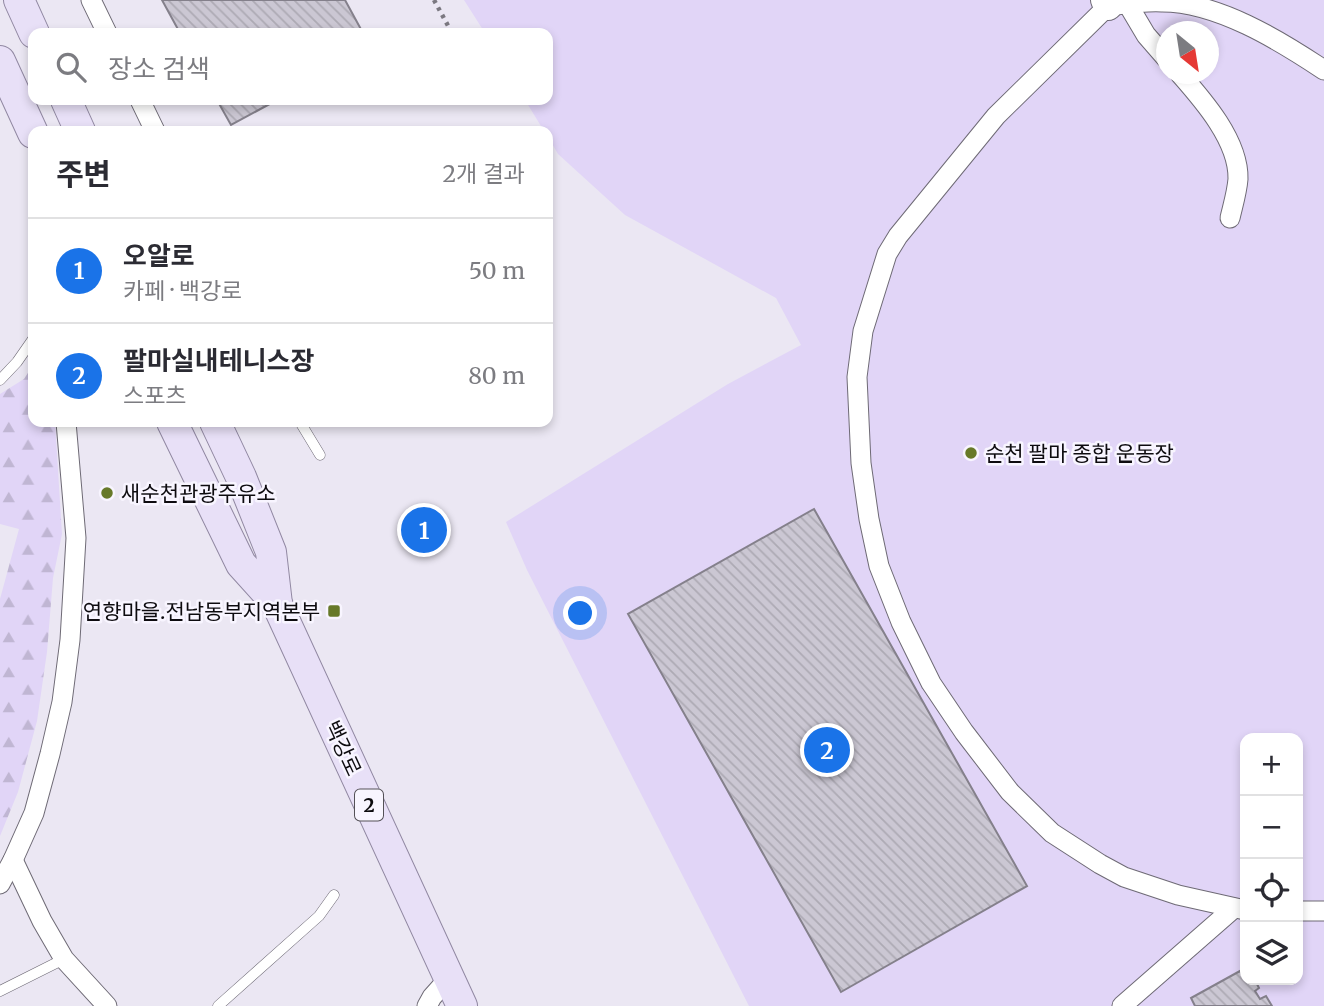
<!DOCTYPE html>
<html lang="ko">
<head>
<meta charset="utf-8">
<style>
  :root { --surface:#fff; --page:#f7f7f7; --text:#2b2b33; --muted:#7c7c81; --line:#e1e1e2; --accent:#1a73e8 }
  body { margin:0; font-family:Merriweather,"Noto Sans KR",serif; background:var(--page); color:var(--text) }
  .controls { position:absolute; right:21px; bottom:21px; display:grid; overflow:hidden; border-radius:14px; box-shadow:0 4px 10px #0003 }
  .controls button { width:63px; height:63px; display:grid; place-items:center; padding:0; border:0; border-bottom:2px solid var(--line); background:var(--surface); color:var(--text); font:35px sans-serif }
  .compass { position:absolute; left:1156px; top:21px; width:63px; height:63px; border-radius:50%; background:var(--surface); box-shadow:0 4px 10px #0003; rotate:150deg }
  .you { position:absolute; left:581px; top:614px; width:24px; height:24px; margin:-18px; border:5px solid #fff; border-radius:50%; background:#1a73e8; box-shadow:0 0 0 10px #1a73e833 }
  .badge { display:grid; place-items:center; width:46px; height:46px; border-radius:50%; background:var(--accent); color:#fff; font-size:23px; font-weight:700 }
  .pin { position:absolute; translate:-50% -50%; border:4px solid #fff; box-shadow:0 2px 7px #0006 }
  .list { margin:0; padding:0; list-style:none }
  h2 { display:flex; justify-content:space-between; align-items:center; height:91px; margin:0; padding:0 28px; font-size:30px }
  h2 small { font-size:23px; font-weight:400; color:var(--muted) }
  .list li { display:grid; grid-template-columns:46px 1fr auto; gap:21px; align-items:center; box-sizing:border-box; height:105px; padding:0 28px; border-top:2px solid var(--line) }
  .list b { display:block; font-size:26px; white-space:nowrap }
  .list p { margin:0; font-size:23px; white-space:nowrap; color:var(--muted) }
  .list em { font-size:23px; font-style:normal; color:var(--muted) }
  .icon { flex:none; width:38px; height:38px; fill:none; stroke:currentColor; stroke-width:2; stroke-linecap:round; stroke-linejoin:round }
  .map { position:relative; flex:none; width:1324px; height:1006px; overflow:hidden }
  .search { position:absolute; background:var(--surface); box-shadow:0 4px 10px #0003; left:28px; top:28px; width:525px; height:77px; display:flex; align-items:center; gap:18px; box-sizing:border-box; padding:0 24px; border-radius:14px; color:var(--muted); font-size:26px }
  .panel { position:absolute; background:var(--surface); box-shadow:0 4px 10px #0003; left:28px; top:126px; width:525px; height:301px; border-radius:14px }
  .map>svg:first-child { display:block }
</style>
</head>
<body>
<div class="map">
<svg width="1324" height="1006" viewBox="0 0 1324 1006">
  <defs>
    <pattern id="forest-firs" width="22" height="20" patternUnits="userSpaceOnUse" patternTransform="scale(1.75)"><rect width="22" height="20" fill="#e1d5f7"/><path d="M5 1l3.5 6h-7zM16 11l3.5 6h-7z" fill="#c0b6d3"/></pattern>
    <pattern id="building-back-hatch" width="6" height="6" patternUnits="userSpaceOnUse" patternTransform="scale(1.75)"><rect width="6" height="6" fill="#cbc7d3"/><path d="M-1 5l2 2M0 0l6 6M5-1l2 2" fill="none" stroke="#adaab4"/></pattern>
  </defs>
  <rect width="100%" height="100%" fill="#ebe7f3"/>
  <path fill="#e1d5f7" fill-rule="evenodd" d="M464,0H1324V1006H749L527,570L506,522L728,384L801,345L776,298L625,215L558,154L548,137V131H544L525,100H548V33H485ZM1166,32H1208V74H1166ZM1245,738H1298V980H1245Z"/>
  <path fill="url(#forest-firs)" d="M33,365V422H55L62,534L53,578L47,652L37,721L18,792L0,836V599L19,529L0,524V394L24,379Z"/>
  <g fill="url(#building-back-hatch)" stroke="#84808b" stroke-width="2">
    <path d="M162,0H345L363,33H180Z"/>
    <path d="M217,100H277L231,125Z"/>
    <path d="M814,509L1027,886L841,992L628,614Z"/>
    <path d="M1240,971L1242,975L1245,973V980H1255L1259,988L1255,991L1260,999L1266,996L1272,1006H1195L1191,998Z"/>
  </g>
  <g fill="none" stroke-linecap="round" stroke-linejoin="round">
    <g stroke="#6e6a75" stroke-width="11">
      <g id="lane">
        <path d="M0,380L17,362L33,339"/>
        <path d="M300,422L320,455"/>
        <path d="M0,991L64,959"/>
        <path d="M218,1006L319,916L334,895"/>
      </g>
    </g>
    <g stroke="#6e6a75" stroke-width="21">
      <g id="street">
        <path d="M91,0L107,33"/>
        <path d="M1127,3L1146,35L1166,58"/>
        <path d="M1180,74C1203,100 1239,141 1238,179C1237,192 1233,205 1230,218"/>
        <path d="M140,100L155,131"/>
        <path d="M13,860L42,921L64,959L107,1006"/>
        <path d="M0,884L13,860L34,813L50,754L62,702L70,640L76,538L66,422"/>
        <path d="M1245,910L1178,895L1124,877L1100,864L1052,833L1010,792L964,732L931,683L901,622L879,566L869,519L861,463L857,377L863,331L887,254L898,236L996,116L1108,6C1125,4 1144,1 1162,2C1217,2 1279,40 1324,70"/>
        <path d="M1298,911H1324"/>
        <path d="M427,1006L432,997L449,978"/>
        <path d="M1122,1006L1234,908"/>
      </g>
    </g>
    <g stroke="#6e6a75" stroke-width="30">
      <path id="secondary" d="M1105,0L1108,6"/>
    </g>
    <g stroke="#9188a2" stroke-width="32">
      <g id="primary">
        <path d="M19,0L34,33"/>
        <path d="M0,61L33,133"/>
        <path d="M66,100L80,131"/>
        <path d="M172,422L241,564L277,604L462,1006"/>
        <path d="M215,422L241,477L271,552L277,604"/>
      </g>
    </g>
    <path stroke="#7b7880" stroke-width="4.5" stroke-dasharray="3.5 5" stroke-linecap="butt" d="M434,0L452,33"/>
    <use href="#lane" stroke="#fff" stroke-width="10"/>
    <use href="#street" stroke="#fff" stroke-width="19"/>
    <use href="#secondary" stroke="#fff" stroke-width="28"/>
    <use href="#primary" stroke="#e8e0f7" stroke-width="30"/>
  </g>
  <g fill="#677929" stroke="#f8f5ff" stroke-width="2.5">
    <circle cx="971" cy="453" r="7"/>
    <circle cx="107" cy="493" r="7"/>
    <rect x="327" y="604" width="14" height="14" rx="3.5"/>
  </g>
  <g text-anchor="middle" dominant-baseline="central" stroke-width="5" stroke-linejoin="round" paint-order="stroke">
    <rect fill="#f8f5ff" stroke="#545157" stroke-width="2" x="355" y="789.5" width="28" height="31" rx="5"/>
    <g font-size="19" font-weight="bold" fill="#0d0b0f">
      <text x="369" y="805">2</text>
    </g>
    <g font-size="21" fill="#0d0b0f" stroke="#f8f5ff" text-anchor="start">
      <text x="985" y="453">순천 팔마 종합 운동장</text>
      <text x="121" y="493">새순천관광주유소</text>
      <text x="320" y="611" text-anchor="end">연향마을.전남동부지역본부</text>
    </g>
    <g font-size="21" fill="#0d0b0f" stroke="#f8f5ff">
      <text transform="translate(343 748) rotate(65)">백강로</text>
    </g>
  </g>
</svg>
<div class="controls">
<button>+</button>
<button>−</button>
<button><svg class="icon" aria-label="locate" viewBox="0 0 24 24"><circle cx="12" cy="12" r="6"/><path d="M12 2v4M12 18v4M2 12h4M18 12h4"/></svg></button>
<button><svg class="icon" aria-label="layers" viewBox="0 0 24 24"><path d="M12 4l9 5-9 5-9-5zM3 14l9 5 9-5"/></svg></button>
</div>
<svg class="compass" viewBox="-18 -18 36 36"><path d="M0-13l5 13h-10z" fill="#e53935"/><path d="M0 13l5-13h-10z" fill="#7c7c81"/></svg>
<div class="you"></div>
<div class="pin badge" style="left:424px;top:530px">1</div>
<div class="pin badge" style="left:827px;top:750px">2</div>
<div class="search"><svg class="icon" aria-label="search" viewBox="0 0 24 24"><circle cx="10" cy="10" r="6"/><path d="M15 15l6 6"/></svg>장소 검색</div>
<section class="panel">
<h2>주변<small>2개 결과</small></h2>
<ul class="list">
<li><span class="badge">1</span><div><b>오알로</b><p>카페 · 백강로</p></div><em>50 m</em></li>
<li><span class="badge">2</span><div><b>팔마실내테니스장</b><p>스포츠</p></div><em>80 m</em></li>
</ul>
</section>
</div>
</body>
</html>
